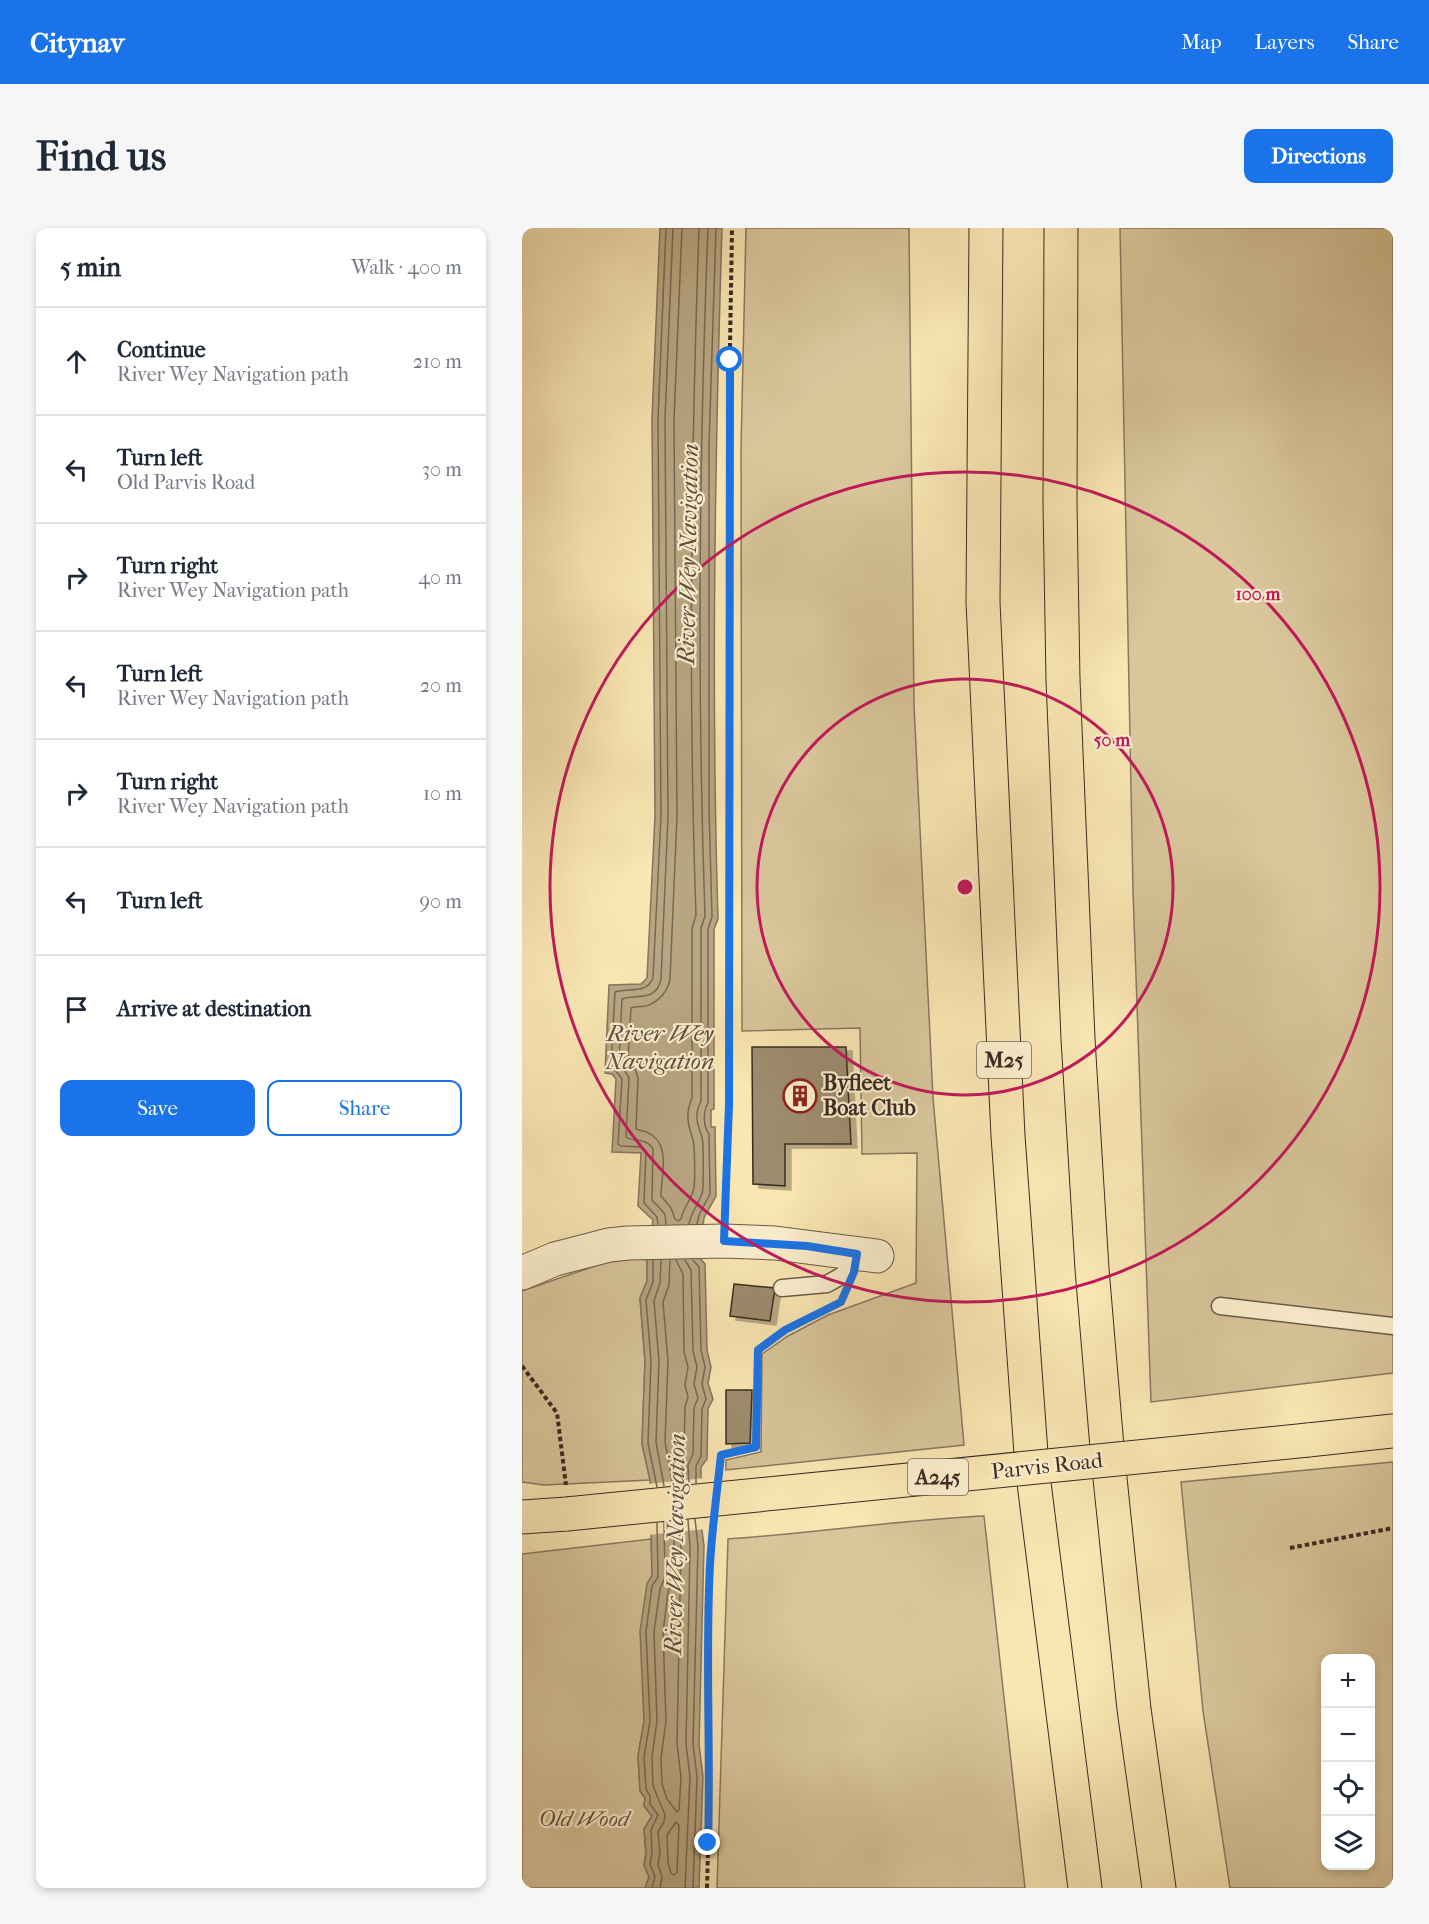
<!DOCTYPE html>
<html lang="en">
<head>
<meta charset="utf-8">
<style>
  :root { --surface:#fff; --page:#f6f6f7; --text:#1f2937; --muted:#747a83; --line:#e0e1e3; --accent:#1a73e8 }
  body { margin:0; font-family:"IM FELL French Canon",serif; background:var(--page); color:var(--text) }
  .controls { position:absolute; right:18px; bottom:18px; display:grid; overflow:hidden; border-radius:12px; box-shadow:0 3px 9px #0003 }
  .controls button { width:54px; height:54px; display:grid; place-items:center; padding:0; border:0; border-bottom:2px solid var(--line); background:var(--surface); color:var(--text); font:30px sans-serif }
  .stop { position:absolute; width:18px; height:18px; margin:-14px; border:4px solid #1a73e8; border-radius:50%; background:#fff }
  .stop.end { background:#1a73e8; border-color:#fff; box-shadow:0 2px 6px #0008 }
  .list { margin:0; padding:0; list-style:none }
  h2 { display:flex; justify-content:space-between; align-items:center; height:78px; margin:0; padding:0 24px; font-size:26px }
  h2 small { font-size:20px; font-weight:400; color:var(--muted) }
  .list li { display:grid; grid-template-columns:39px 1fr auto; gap:18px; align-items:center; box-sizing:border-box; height:108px; padding:0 24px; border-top:2px solid var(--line) }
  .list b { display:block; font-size:22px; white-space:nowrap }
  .list p { margin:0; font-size:20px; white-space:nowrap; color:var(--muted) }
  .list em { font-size:20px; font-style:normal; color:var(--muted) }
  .actions { display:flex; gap:12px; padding:18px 24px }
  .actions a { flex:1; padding:14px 0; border:2px solid var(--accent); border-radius:12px; text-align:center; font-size:21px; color:var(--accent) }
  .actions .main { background:var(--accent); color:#fff }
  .icon { flex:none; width:33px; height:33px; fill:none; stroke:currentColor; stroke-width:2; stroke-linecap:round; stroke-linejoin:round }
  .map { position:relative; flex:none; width:871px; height:1660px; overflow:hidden; border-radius:12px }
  header { display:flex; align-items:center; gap:36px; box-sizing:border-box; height:84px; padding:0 30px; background:var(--accent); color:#fff }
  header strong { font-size:28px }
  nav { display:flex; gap:33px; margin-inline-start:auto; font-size:21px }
  .intro { display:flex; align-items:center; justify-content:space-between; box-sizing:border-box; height:144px; padding:0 36px }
  h1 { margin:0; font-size:42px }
  .button { padding:15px 27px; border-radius:12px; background:var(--accent); color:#fff; font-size:21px; font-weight:700 }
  main { display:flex; gap:36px; padding:0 36px }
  aside { flex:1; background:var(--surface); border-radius:12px; box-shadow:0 3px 9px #0003 }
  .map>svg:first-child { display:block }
</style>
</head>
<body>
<header>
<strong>Citynav</strong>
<nav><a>Map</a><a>Layers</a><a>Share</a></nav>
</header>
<div class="intro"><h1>Find us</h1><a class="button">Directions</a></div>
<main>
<aside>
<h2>5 min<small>Walk · 400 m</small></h2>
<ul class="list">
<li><svg class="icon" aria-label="ahead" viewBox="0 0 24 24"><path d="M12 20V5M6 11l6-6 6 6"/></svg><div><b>Continue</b><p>River Wey Navigation path</p></div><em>210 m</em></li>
<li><svg class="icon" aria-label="left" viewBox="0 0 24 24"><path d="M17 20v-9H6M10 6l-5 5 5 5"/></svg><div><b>Turn left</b><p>Old Parvis Road</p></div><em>30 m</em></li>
<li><svg class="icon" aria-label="right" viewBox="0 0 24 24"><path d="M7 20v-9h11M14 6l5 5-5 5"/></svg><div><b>Turn right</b><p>River Wey Navigation path</p></div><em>40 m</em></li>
<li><svg class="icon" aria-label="left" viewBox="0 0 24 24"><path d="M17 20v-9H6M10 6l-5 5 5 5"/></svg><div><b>Turn left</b><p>River Wey Navigation path</p></div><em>20 m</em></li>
<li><svg class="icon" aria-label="right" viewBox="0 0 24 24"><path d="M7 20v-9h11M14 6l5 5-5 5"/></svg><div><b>Turn right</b><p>River Wey Navigation path</p></div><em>10 m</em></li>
<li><svg class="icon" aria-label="left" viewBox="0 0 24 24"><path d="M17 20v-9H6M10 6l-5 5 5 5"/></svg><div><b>Turn left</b></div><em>90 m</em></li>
<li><svg class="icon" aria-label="arrive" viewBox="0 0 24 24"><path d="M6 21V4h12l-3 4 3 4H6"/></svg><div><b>Arrive at destination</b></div></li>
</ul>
<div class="actions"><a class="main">Save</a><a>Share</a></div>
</aside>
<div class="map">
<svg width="871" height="1660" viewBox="0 0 871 1660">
  <defs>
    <filter id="shadow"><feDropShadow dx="6" dy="4" stdDeviation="0" flood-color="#0004"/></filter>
  </defs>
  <rect width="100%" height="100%" fill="#f9e6b3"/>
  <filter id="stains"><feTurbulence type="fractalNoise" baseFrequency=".00333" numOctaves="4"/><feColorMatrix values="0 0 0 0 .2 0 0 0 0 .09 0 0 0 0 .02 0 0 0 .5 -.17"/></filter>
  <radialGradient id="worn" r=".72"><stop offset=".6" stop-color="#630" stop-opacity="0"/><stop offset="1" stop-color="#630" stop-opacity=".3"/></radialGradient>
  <g fill="#d9c69b" stroke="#8a7860" stroke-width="1.5" fill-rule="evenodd">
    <path d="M224,0H387L392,477L411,870L442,1217L204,1242V1232L239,1224L240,1126L266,1108L306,1087L394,1055L395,925L340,926L338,800L220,803L219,220Z"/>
    <path d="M598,0H871V1145L629,1174L611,663Z"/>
    <path d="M99,1029L125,1032V1053L118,1070L123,1133L120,1216L128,1252L22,1257L0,1254V1063Z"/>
    <path d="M871,1234V1660H708L681,1483L659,1254ZM804,1430H848V1638H804Z"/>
    <path d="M462,1288L503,1660H195L206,1311C292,1305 376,1292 462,1288Z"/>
    <path d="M129,1311L130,1348L125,1356L122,1493L116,1528L118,1563L123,1570L122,1578L130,1588L122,1601L124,1626L122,1637L127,1649L123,1660H0V1326Z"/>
  </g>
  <path fill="#b8a682" stroke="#86755c" stroke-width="1.5" d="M138,0H200C193,230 189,461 196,691L192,701V881L189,882V899H193L194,968L182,990L177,1029L183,1036L185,1122L189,1139L186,1155L191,1171L186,1181L185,1231L179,1239V1295L182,1318L177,1516L181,1549L177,1660H123L127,1649L122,1637L124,1626L122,1601L130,1588L122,1578L123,1570L118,1563L116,1528L122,1493L118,1403L125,1356L130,1348L128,1252L120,1216L123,1133L118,1070L125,1053V1031L131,992L116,978L119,925L90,924L94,851L90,846L83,845L87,757L119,756L125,750L133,588L130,191Z"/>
  <path fill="#f9e6b3" d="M183,1250V1301L126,1307L125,1256Z"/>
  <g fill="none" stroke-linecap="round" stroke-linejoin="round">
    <g stroke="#796853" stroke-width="1.5">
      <path d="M160,0L152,192L155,588L148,751C146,763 137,774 124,778C119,779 114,778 109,780L106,830L113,841L116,850L114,901C119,903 126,903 131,908C148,920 139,950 139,968L149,980L153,991L156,993L159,991C161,980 170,971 172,960C173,952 173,919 171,912C166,897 163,886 170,870V700L174,687C166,458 169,229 177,0"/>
      <path d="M136,996L135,989L122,975L124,923L119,919L99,918L96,916L100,851L89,837L93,764C107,759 124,767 131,750L139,588L136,191L144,0"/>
      <path d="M144,996L143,986L130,972L131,921C124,909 113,915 104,909L107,850L97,833L100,771C116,766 134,774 139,751L146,588L143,191L151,0"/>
      <path d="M167,996C169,983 180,972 181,961C181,950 182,917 180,909C175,896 172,886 179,873V700L183,688C175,459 177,229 186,0"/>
      <path d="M175,996L177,987L188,966L187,906C181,898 181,884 186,875V701L190,689L187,580V217L194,0"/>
      <path d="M131,1032V1054L124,1072L129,1133L126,1215L135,1259"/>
      <path d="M139,1032L138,1055L132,1073L137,1133L134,1214L142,1258"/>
      <path d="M148,1032L147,1057L141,1074L146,1133L143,1214L151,1257"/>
      <path d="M154,1032L161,1046L162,1124L166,1139L163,1157L166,1169L163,1179L162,1223L157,1238L158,1257"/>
      <path d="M163,1032L169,1042L171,1123L175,1139L172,1156L176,1170L172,1180L171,1226L166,1237L167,1256"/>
      <path d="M171,1032L177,1039L179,1122L183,1139L180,1156L184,1171L180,1181L179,1228L174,1238V1255"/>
      <path d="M152,1297L157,1299L159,1319L155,1515L159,1550L157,1582L155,1584L145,1571L140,1556L139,1530L144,1493L141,1404L146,1364L152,1351Z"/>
      <path d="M154,1594L157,1597L155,1644L152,1647L149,1645L146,1635L145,1607Z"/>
      <path d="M130,1660L133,1649L128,1636L130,1625L129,1602L136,1587L128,1576V1568L124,1561L122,1529L128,1493L124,1404L130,1358L136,1349L135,1295"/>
      <path d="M138,1660L140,1649L136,1636L138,1625L136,1604L142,1594L143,1587L131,1558L130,1529L135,1493L132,1404L138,1361L143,1349L142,1294"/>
      <path d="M163,1660L168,1549L164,1516L168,1319L166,1292"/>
      <path d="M171,1660L175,1549L171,1516L176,1318L173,1291"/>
    </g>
  </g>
  <g fill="#9d8c6e" stroke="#3a2b24" stroke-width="1.5" filter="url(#shadow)">
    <path d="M230,819H324L329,916H263V958L231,956Z"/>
    <path d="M212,1056L253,1060L248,1093L208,1088Z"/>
    <path d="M204,1162H230L228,1215L204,1216Z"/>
  </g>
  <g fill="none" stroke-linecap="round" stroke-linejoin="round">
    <g stroke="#6a5a48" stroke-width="19">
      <g id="service">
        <path d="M260,1060L305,1056L321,1047L335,1026"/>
        <path d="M698,1078L871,1098"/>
      </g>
    </g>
    <g stroke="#6a5a48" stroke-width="35">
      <path id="minor" d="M0,1045L33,1031L87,1017L106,1015L202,1013L253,1015L355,1028"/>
    </g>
    <g stroke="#3a2b24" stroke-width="35">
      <g id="primary">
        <path d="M786,1212L871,1203"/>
        <path d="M0,1289L45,1286"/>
      </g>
    </g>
    <g stroke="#3a2b24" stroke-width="35">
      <g id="motorway">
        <path d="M464,0L461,374L486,908L510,1239L563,1660"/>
        <path d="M539,0L538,276L541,452L556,811L570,1041L586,1231L612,1481L637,1660"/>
      </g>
    </g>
    <g stroke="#3a2b24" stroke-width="4" stroke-dasharray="4.5 3" stroke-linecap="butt">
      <path d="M203,982C212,729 207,475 207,222C207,148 209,74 210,0"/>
      <path d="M0,1138L35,1185L44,1257"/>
      <path d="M197,1241L199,1227L234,1219L236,1122L263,1102L307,1080"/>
      <path d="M768,1320L871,1300"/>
      <path d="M185,1660L188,1548L186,1465L188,1336L191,1302"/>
    </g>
    <use href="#service" stroke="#fbefce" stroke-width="16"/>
    <use href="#minor" stroke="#fbefce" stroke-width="33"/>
    <use href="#primary" stroke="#f9e6b3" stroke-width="33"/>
    <use href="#motorway" stroke="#f9e6b3" stroke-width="33"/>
    <g stroke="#3a2b24" stroke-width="35" stroke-linecap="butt">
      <path id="primary-bridge" d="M45,1286L786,1212"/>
    </g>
    <use href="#primary-bridge" stroke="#f9e6b3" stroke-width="33"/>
  </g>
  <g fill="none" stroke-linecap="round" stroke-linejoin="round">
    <path stroke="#1a73e8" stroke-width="8" d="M186,1615C189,1523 183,1429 188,1337C190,1300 195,1264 199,1227L234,1219L236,1122L263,1102L319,1074L332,1044L335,1026L285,1018L202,1013L207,876L208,132"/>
  </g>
  <g fill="none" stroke="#c2185b" stroke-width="3">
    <circle cx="443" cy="659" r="208"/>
    <circle cx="443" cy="659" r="415"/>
  </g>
  <defs>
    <g id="building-ring" transform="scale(1.725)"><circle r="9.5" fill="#fbefce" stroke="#8f2418" stroke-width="1.5"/><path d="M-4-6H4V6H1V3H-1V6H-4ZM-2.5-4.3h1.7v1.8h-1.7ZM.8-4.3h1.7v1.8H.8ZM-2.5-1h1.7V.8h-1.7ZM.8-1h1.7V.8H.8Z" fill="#8f2418"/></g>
  </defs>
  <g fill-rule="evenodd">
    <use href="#building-ring" x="278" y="868"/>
  </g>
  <g text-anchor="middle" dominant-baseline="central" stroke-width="4.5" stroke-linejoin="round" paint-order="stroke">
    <g fill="#fbefce" stroke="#746657" stroke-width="1.5">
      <rect x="455" y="814" width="54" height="36" rx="4.5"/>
      <rect x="386" y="1231" width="60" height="36" rx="4.5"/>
    </g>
    <g font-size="21" font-weight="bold" fill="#3a2b24">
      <text x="482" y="832">M25</text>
      <text x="416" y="1249">A245</text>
    </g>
    <g font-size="22" font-weight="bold" fill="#3a2b24" stroke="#fbefce" text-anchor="start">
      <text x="301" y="855">Byfleet<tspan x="301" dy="25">Boat Club</tspan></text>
    </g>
    <g font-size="22" fill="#3a2b24" stroke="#fbefce">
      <text transform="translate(525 1238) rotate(-6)">Parvis Road</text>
    </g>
    <g font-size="22" font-style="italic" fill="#625242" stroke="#fbefce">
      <text x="62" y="1591">Old Wood</text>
    </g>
    <g font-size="24" font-style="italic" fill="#605040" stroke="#fbefce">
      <text transform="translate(166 326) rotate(-89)">River Wey Navigation</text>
      <text x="138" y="805">River Wey<tspan x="138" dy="28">Navigation</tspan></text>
      <text transform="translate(153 1316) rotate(-89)">River Wey Navigation</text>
    </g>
  </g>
  <circle cx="443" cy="659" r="9" fill="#c2185b" stroke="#fbefce" stroke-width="3"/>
  <g font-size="18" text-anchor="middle" font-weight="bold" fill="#c2185b" stroke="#fbefce" stroke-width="4.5" stroke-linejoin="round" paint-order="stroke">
    <text x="736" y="372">100 m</text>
    <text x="590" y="518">50 m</text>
  </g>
  <rect width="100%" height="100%" filter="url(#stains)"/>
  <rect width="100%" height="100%" fill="url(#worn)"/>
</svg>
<div class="controls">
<button>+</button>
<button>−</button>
<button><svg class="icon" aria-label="locate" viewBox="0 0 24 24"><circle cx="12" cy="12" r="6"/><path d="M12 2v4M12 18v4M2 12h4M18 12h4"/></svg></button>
<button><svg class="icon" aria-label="layers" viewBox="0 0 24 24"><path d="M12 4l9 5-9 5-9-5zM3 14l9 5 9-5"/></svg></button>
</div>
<div class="stop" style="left:208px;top:132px"></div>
<div class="stop end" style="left:186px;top:1615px"></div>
</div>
</main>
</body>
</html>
